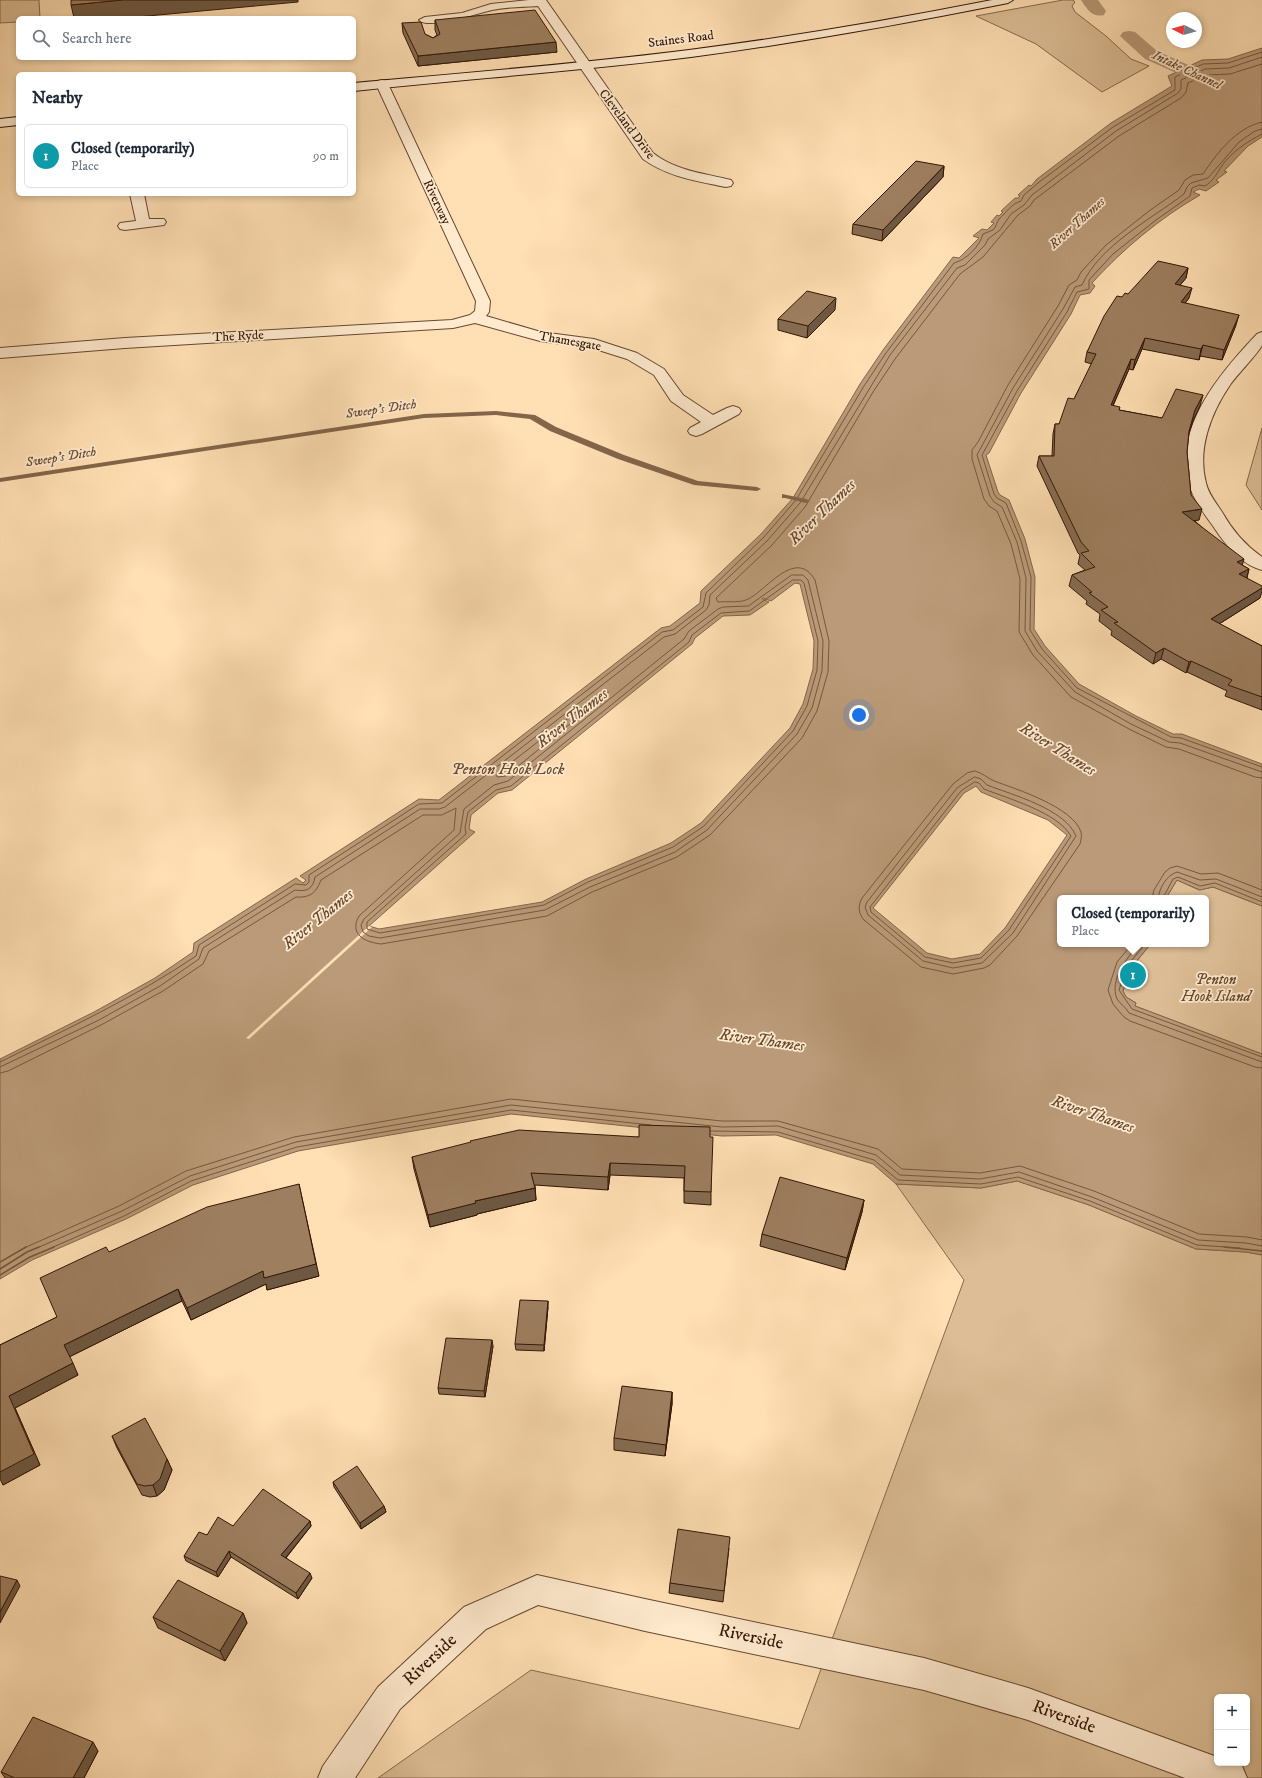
<!DOCTYPE html>
<html lang="en">
<head>
<meta charset="utf-8">
<style>
  :root { --surface:#fff; --page:#f6f6f7; --text:#1f2937; --muted:#747a83; --line:#e0e1e3; --accent:#d93025 }
  body { margin:0; font-family:"IM FELL DW Pica",serif; background:var(--page); color:var(--text) }
  .controls { position:absolute; right:12px; bottom:12px; display:grid; overflow:hidden; border-radius:6px; box-shadow:0 2px 6px #0003 }
  .controls button { width:36px; height:36px; display:grid; place-items:center; padding:0; border:0; border-bottom:1px solid var(--line); background:var(--surface); color:var(--text); font:20px sans-serif }
  .compass { position:absolute; left:1166px; top:12px; width:36px; height:36px; border-radius:50%; background:var(--surface); box-shadow:0 2px 6px #0003; rotate:276deg }
  .you { position:absolute; left:859px; top:715px; width:14px; height:14px; margin:-10px; border:3px solid #fff; border-radius:50%; background:#1a73e8; box-shadow:0 0 0 6px #1a73e833 }
  .badge { display:grid; place-items:center; width:26px; height:26px; border-radius:50%; background:var(--accent); color:#fff; font-size:13px; font-weight:700 }
  .pin { position:absolute; translate:-50% -50%; border:2px solid #fff; box-shadow:0 1px 4px #0006 }
  .popup { position:absolute; left:1057px; top:895px; width:152px; height:52px; box-sizing:border-box; display:grid; place-content:center; border-radius:6px; background:var(--surface); filter:drop-shadow(0 1px 3px #0005); font-size:13px; white-space:nowrap; color:var(--muted) }
  .popup b { font-size:15px; color:var(--text) }
  .popup::after { content:''; position:absolute; left:50%; top:100%; margin-left:-8px; border:8px solid transparent; border-top-color:var(--surface) }
  .list { margin:0; padding:0; list-style:none }
  h2 { display:flex; justify-content:space-between; align-items:center; height:52px; margin:0; padding:0 16px; font-size:17px }
  h2 small { font-size:13px; font-weight:400; color:var(--muted) }
  .list li { display:grid; grid-template-columns:26px 1fr auto; gap:12px; align-items:center; box-sizing:border-box; height:64px; margin:0 8px 8px; padding:0 8px; border:1px solid var(--line); border-radius:6px }
  .list b { display:block; font-size:15px; white-space:nowrap }
  .list p { margin:0; font-size:13px; white-space:nowrap; color:var(--muted) }
  .list em { font-size:13px; font-style:normal; color:var(--muted) }
  .icon { flex:none; width:22px; height:22px; fill:none; stroke:currentColor; stroke-width:2; stroke-linecap:round; stroke-linejoin:round }
  .map { position:relative; flex:none; width:1262px; height:1778px; overflow:hidden }
  .search { position:absolute; background:var(--surface); box-shadow:0 2px 6px #0003; left:16px; top:16px; width:340px; height:44px; display:flex; align-items:center; gap:10px; box-sizing:border-box; padding:0 14px; border-radius:6px; color:var(--muted); font-size:15px }
  .panel { position:absolute; background:var(--surface); box-shadow:0 2px 6px #0003; left:16px; top:72px; width:340px; height:124px; border-radius:6px }
  .map>svg:first-child { display:block }
</style>
</head>
<body>
<div class="map">
<svg width="1262" height="1778" viewBox="0 0 1262 1778">
  <rect width="100%" height="100%" fill="#ffdfb3"/>
  <filter id="stains"><feTurbulence type="fractalNoise" baseFrequency=".005" numOctaves="4"/><feColorMatrix values="0 0 0 0 .2 0 0 0 0 .09 0 0 0 0 .02 0 0 0 .5 -.17"/></filter>
  <radialGradient id="worn" r=".72"><stop offset=".6" stop-color="#630" stop-opacity="0"/><stop offset="1" stop-color="#630" stop-opacity=".3"/></radialGradient>
  <g fill="#dcbd95" stroke="#88694c" fill-rule="evenodd">
    <path d="M0,0H39L40,18H18V22L0,23Z"/>
    <path d="M1063,0H1073L1075,2L1072,6L1075,12L1106,36L1131,59L1149,66L1102,92L1036,44L976,16Z"/>
    <path d="M1262,428V510L1246,485Z"/>
    <path d="M1177,880L1199,890L1213,887L1262,906V1054L1135,1006L1136,1003L1126,997L1123,991L1131,968L1149,946L1147,944H1206V898H1166Z"/>
    <path d="M1017,1181L1089,1205L1196,1249L1246,1252L1262,1255V1778H378L531,1670L799,1729L964,1280L896,1184L981,1188ZM1217,1697H1247V1763H1217Z"/>
  </g>
  <path fill="#ba9a78" stroke="#84654a" fill-rule="evenodd" d="M1262,48V137L1248,146L1224,171L1227,172L1216,180L1219,182L1206,191L1199,189L1193,192L1200,195C1160,218 1123,249 1092,283L1095,286L1090,293L1080,295L1071,314L1021,393L989,453L986,455L998,492L1000,495L1009,500L1025,539L1035,577L1034,629L1045,646L1079,684L1136,716L1173,734H1182L1262,764V906L1213,887L1200,890L1177,880L1166,898H1060V944H1147L1149,946L1131,968L1123,991L1126,997L1136,1003L1135,1006L1262,1054V1255L1246,1252L1196,1249L1089,1205L1017,1181L981,1188L896,1184L873,1164L776,1135L722,1136L511,1114L298,1151L193,1185L126,1219L32,1260L0,1279V1059L94,1012L155,978L193,952L194,943L296,878L303,883L306,880L300,876L419,799L439,800L661,628L670,626L700,603L701,591L761,534L793,498L860,384L883,350L953,257L959,258L979,238L973,236L982,229L987,230L994,223L991,222L997,215L999,216L1003,212L1001,211L1015,198H1018L1020,196L1018,195L1029,185L1031,186L1037,179L1111,123L1172,86L1168,76L1202,60L1228,59ZM795,583L800,584L814,641L813,669L803,704L790,728L701,823L671,843L586,879L542,902L379,929L369,926L475,832L469,829L471,815L498,793L512,790L692,644L695,638L723,616L750,615L769,602L762,599L763,598L771,601ZM976,786L981,792L1048,820L1067,835L1005,928L980,954L952,959L927,953L873,908L964,793Z"/>
  <path fill="#ffdfb3" d="M369,926L372,927L249,1039L246,1038Z"/>
  <g fill="none" stroke-linecap="round" stroke-linejoin="round">
    <g stroke="#76583e" stroke-width="1">
      <path d="M1262,122C1236,128 1217,153 1203,174L1193,175L1185,180L1179,190L1149,211L1106,245L1081,272L1077,280L1069,285L1058,306L1008,385L978,442L972,450V459L984,499L989,506L997,511L1011,544L1020,579L1019,632L1033,655L1071,697L1129,729L1166,747L1179,749L1255,777L1262,778"/>
      <path d="M1262,129L1255,131L1239,142L1208,178L1191,183L1187,187L1184,194C1150,220 1100,245 1082,285L1075,287L1063,309L1013,388L977,455L990,496L994,502L1002,507L1017,542L1026,578L1025,631L1037,651L1075,692L1131,724L1169,742L1180,743L1262,772"/>
      <path d="M1262,134C1248,141 1230,153 1221,167C1216,175 1213,181 1205,186L1199,185L1192,188L1190,196L1156,220L1113,254L1089,280V289L1077,292L1067,312L1017,391L982,455L994,494L997,498L1006,503L1021,541L1031,577L1030,630L1042,649L1077,688L1171,737L1181,738L1262,767"/>
      <path d="M792,575H803L808,580L823,641L822,671L812,708L797,734L707,830L675,852L590,887L545,910L380,938L369,936L363,932L361,925L364,919L460,833L464,809L494,785L508,781L684,639L689,631L718,609L723,607L748,606Z"/>
      <path d="M793,580H801L804,583L818,641L817,670L807,706L793,731L704,826L673,847L588,882L544,905L380,933L367,929V922L466,834L465,828L468,812L496,790L511,786L689,642L692,635L721,613L749,611Z"/>
      <path d="M605,690L608,691V693L506,776L497,777V774Z"/>
      <path d="M975,771C983,773 987,778 994,781C1016,789 1073,807 1081,832C1082,835 1081,840 1080,844L1017,936L990,965L984,968L953,974L921,967L864,920C858,913 858,906 862,898L953,784L967,773Z"/>
      <path d="M975,777L981,779L987,785C1013,795 1065,809 1076,836L1013,933L982,963L953,968L923,961L868,915L865,907L867,902L957,788Z"/>
      <path d="M975,782L979,783L984,789C1009,799 1057,812 1071,836L1009,930L981,958L953,963L925,957L871,912L870,907L961,791Z"/>
      <path d="M1152,898L1154,890L1165,872L1170,868L1177,866L1201,874L1218,873L1262,890"/>
      <path d="M1158,898C1160,887 1166,876 1177,872L1200,880L1216,879L1262,897"/>
      <path d="M1163,898L1173,879L1178,877L1200,886L1215,883L1262,902"/>
      <path d="M1132,944L1117,962L1108,990L1113,1004L1124,1017L1130,1021L1255,1067L1262,1068"/>
      <path d="M1139,944C1127,958 1109,980 1117,999C1120,1004 1126,1007 1129,1013L1262,1062"/>
      <path d="M1145,944L1127,966L1119,990L1132,1009L1262,1057"/>
      <path d="M0,1062C67,1029 134,998 196,956L199,945L295,884L306,885L309,882V875L419,804L442,803L662,632L673,630L703,607L706,593L764,537L796,500L864,386L886,353L954,263C966,260 980,246 983,234L993,230C996,227 997,222 999,219C1006,213 1011,204 1021,201L1024,195L1038,183L1113,127L1175,90V77L1203,64L1228,63L1262,52"/>
      <path d="M0,1067L99,1020L160,986L199,959L203,948L295,890C307,892 313,889 315,877L420,809H439L445,807L664,637L675,634L706,610L709,605L710,595L768,540L800,503L890,355L957,268L965,265L985,245L988,239L1000,230L1011,214L1024,205L1032,195L1116,131L1178,93L1181,89V80L1205,69L1229,68L1262,57"/>
      <path d="M0,1073L8,1071L101,1025L163,991L203,964L209,951L296,897C310,898 316,893 321,880L423,815H442L456,808L454,830L359,916C349,934 364,942 381,944L547,916L592,892L677,857L710,835L802,738L817,711L828,672L829,641L815,580C795,546 765,593 746,600C738,603 726,601 718,602L716,598L772,545L805,507L873,392L895,359L960,274L983,257L1018,215L1030,206L1034,200L1119,136L1181,98L1186,92L1188,83L1206,75L1230,74L1262,64"/>
      <path d="M711,1131L778,1132L874,1160L898,1180L981,1184L1018,1177L1090,1201L1197,1245L1240,1248"/>
      <path d="M24,1248L119,1206L186,1171L294,1137L511,1099L722,1121H778L878,1149L902,1169L980,1173L1020,1166L1094,1191L1199,1234L1247,1237L1262,1240"/>
      <path d="M37,1248L122,1211L190,1176L296,1142L511,1105L722,1127L778,1126L876,1155L900,1175L980,1179L1019,1172L1092,1197L1198,1240L1246,1243L1262,1246"/>
      <path d="M51,1248L124,1216L191,1181L297,1147L511,1110L651,1125"/>
    </g>
    <g stroke="#76583e" stroke-width="1.5">
      <path d="M1224,1247L1262,1251"/>
      <path d="M0,1262L26,1247"/>
      <path d="M0,1269L27,1252L39,1247"/>
      <path d="M0,1275L30,1257L54,1247"/>
    </g>
    <g fill="#84654a" fill-rule="evenodd">
      <path d="M496,411L535,415L556,427L624,455L698,481L757,487L761,489L757,491L694,485L618,459L550,431L530,419L496,415L424,418L0,482V478L424,414Z"/>
      <path d="M782,494L806,499L810,501L806,503L785,498H782Z"/>
    </g>
    <g fill="#ba9a78" fill-rule="evenodd">
      <path d="M1081,0H1098L1106,11L1104,15C1092,18 1087,9 1081,0Z"/>
      <path d="M1129,31L1135,32L1157,51L1231,84L1234,88L1231,92L1225,94L1219,92L1145,59L1120,36L1123,32Z"/>
    </g>
    <g stroke="#664830" stroke-width="2">
      <g id="minor">
        <path d="M529,0H546L653,153C676,171 703,173 731,180L733,183L731,186L726,187C697,181 668,177 643,159L538,6C523,7 507,7 492,10C479,13 428,30 419,20L425,17L462,13L491,4Z"/>
        <path d="M382,80L386,81L388,84L490,301L489,312L486,316L541,332L594,339L637,353L664,369L683,395L713,415L727,408L733,406L739,408L741,411L739,414L702,434L696,436L690,434L688,431L690,428L701,422L671,401L654,375L627,359L592,348L540,341L475,323L453,328L125,348L0,358V348L125,338L452,320L470,315L475,311L476,301L376,84L378,81Z"/>
        <path d="M130,194H144L149,219H164L166,222L164,225L125,230L120,229L118,226L120,223L136,221Z"/>
        <path d="M1262,332C1262,336 1262,341 1262,345C1261,350 1235,377 1230,385C1211,413 1197,449 1206,483C1208,493 1216,503 1222,512C1232,530 1245,545 1262,557V570C1241,565 1224,543 1213,526C1204,514 1193,499 1189,484C1173,427 1221,372 1257,334Z"/>
        <path d="M537,1575L645,1599L924,1658L1028,1688L1217,1757V1763H1234L1242,1766L1247,1778H1185L1028,1720L924,1690L645,1631L538,1605L486,1629L400,1709L355,1778H318L323,1766L378,1687L464,1607Z"/>
      </g>
    </g>
    <g stroke="#331504" stroke-width="2">
      <g id="secondary">
        <path d="M992,0H1013L1008,3C903,24 797,43 691,57C579,71 466,79 354,91V83C466,73 577,64 689,50C790,37 891,20 992,0Z"/>
        <path d="M18,117V125L0,127V119Z"/>
      </g>
    </g>
    <use href="#minor" fill="#ffeace" fill-rule="evenodd"/>
    <use href="#secondary" fill="#ffeace" fill-rule="evenodd"/>
  </g>
  <g fill="#876c52" stroke="#331504">
    <path d="M435,20L557,52L418,66L403,33L402,23L433,38L437,35L435,30Z"/>
    <path d="M944,166L943,177L882,241L852,234L853,224Z"/>
    <path d="M1188,268L1186,278L1180,285L1189,298L1185,303L1236,325L1222,360L1200,356L1199,360L1142,349L1133,370L1129,369L1113,406L1119,410L1162,418L1200,406L1193,421L1189,433L1187,452L1191,495L1199,520H1194L1242,565L1249,569L1247,578L1260,598L1219,624L1262,646V710L1225,696L1227,691L1187,672L1186,673L1161,659L1153,664L1111,635L1112,631L1099,621L1100,614L1086,604L1087,601L1069,586L1072,575L1085,570L1078,564L1080,555L1078,553L1037,466L1039,456H1052L1053,434L1055,424H1059L1074,399L1092,364L1085,362L1087,352L1122,297Z"/>
    <path d="M835,310L807,338L778,330V319Z"/>
    <path d="M639,1137H710L711,1192V1205L684,1203V1178L610,1175L608,1190L535,1185L536,1200L477,1214V1215L430,1227L414,1169L412,1157Z"/>
    <path d="M864,1200L862,1212L845,1270L760,1246L762,1234Z"/>
    <path d="M109,1252L319,1276L267,1290L266,1284L191,1320L182,1301L69,1357L78,1375L15,1408L40,1465L3,1485L0,1345L57,1317Z"/>
    <path d="M548,1307L544,1351L516,1350L515,1344Z"/>
    <path d="M493,1346L485,1397L439,1394L438,1388Z"/>
    <path d="M672,1392V1404L665,1456L614,1450V1438Z"/>
    <path d="M112,1436L167,1459L172,1470L164,1490L157,1496L150,1497L142,1495L117,1448Z"/>
    <path d="M333,1482L384,1506L386,1512L361,1529L334,1487Z"/>
    <path d="M310,1521L311,1526L286,1558L312,1578L298,1599L231,1557L218,1577L186,1561L184,1556L207,1535L233,1526Z"/>
    <path d="M729,1548L723,1602L669,1593L670,1583Z"/>
    <path d="M243,1613L247,1623L225,1661L158,1628L153,1617Z"/>
    <path d="M98,1751L84,1778H5L1,1772Z"/>
  </g>
  <g fill="#6e5842" stroke="#331504">
    <path d="M122,0H298V2L126,18H74L71,5Z"/>
    <path d="M556,42L557,52L418,66V56Z"/>
    <path d="M944,166L943,177L882,241L883,230Z"/>
    <path d="M1188,268L1186,278L1173,294L1175,284Z"/>
    <path d="M1192,288L1189,298L1178,313L1181,302Z"/>
    <path d="M836,298L835,310L807,338L808,326Z"/>
    <path d="M1239,315L1236,325L1222,360L1224,350Z"/>
    <path d="M1145,338L1142,349L1133,370L1135,360Z"/>
    <path d="M1203,345L1200,356L1199,360L1201,349Z"/>
    <path d="M1131,359L1129,369L1108,416L1111,405Z"/>
    <path d="M1203,395L1200,406L1193,421L1186,441L1195,410Z"/>
    <path d="M1202,509L1199,520L1179,523L1182,512Z"/>
    <path d="M1244,559L1241,570L1237,562Z"/>
    <path d="M1249,569L1246,580L1239,574Z"/>
    <path d="M1262,588V591L1260,598L1208,631L1211,619Z"/>
    <path d="M1164,648L1161,659L1153,664L1156,653Z"/>
    <path d="M1191,661L1187,672L1186,673L1189,662Z"/>
    <path d="M610,1163V1175L608,1190V1177Z"/>
    <path d="M299,1184L319,1276L267,1290L266,1284L191,1320L187,1308Z"/>
    <path d="M535,1188L536,1200L477,1214V1215L430,1227L428,1215L475,1201Z"/>
    <path d="M864,1200L862,1212L845,1270L847,1258Z"/>
    <path d="M178,1289L182,1301L69,1357L64,1345Z"/>
    <path d="M548,1301V1307L544,1351V1345Z"/>
    <path d="M492,1340L493,1346L485,1397L484,1391Z"/>
    <path d="M73,1363L78,1375L15,1408L40,1465L3,1485L0,1479V1472L9,1396Z"/>
    <path d="M672,1392V1404L665,1456L666,1445Z"/>
    <path d="M167,1459L172,1470L164,1490L157,1496L153,1485Z"/>
    <path d="M384,1506L386,1512L361,1529L360,1523Z"/>
    <path d="M310,1521L311,1526L283,1561L281,1555Z"/>
    <path d="M229,1551L231,1557L218,1577L216,1572Z"/>
    <path d="M310,1573L312,1578L298,1599L296,1593Z"/>
    <path d="M17,1580L20,1586L0,1623V1612Z"/>
    <path d="M243,1613L247,1623L225,1661L220,1651Z"/>
    <path d="M93,1742L98,1751L84,1778H73Z"/>
  </g>
  <g fill="#9d7e5f" stroke="#331504">
    <path d="M71,0H122L71,5Z"/>
    <path d="M535,10L556,42L418,56L402,23L421,22L425,34L433,38L440,34L435,20Z"/>
    <path d="M916,161L944,166L883,230L853,224Z"/>
    <path d="M1158,261L1185,267L1188,268L1175,284L1192,288L1181,302L1239,315L1224,350L1203,345L1201,349L1145,338L1135,360L1131,359L1111,405L1120,407L1119,410L1162,418L1176,389L1203,395L1195,410L1189,431L1187,452L1191,495L1202,509L1182,512L1244,559L1237,562L1249,569L1239,574L1262,586V588L1211,619L1262,646V697L1228,685L1232,680L1191,661L1189,662L1164,648L1156,653L1114,623L1118,622L1101,610L1108,607L1089,593L1092,592L1072,575L1095,567L1081,553L1089,551L1081,542L1039,456H1054L1055,424H1059L1068,398L1074,399L1096,354L1087,352L1104,316L1117,296L1122,297L1125,293L1128,294Z"/>
    <path d="M807,291L836,298L808,326L778,319Z"/>
    <path d="M639,1125L710,1127V1137H713L711,1192L684,1191L685,1166L610,1163L608,1177L531,1173L535,1188L475,1201L476,1203L428,1215L412,1157L471,1142L470,1141L519,1130L639,1137Z"/>
    <path d="M780,1177L864,1200L847,1258L762,1234Z"/>
    <path d="M299,1184L316,1264L264,1278L263,1271L187,1308L178,1289L64,1345L73,1363L9,1396L34,1454L0,1472V1345L57,1317L40,1278L106,1247L109,1252L207,1207Z"/>
    <path d="M520,1300L548,1301L544,1345L515,1344Z"/>
    <path d="M446,1338L492,1340L484,1391L438,1388Z"/>
    <path d="M622,1386L672,1392L666,1445L614,1438Z"/>
    <path d="M145,1418L167,1459L160,1479L153,1485L145,1486L137,1484L112,1436Z"/>
    <path d="M357,1466L384,1506L360,1523L333,1482Z"/>
    <path d="M263,1489L310,1521L281,1555L310,1573L296,1593L229,1551L216,1572L184,1556L199,1532L207,1535L218,1517L233,1526Z"/>
    <path d="M678,1529L730,1537L724,1591L670,1583Z"/>
    <path d="M0,1576L17,1580L0,1612Z"/>
    <path d="M178,1580L243,1613L220,1651L153,1617Z"/>
    <path d="M33,1717L93,1742L73,1778H15L1,1772Z"/>
  </g>
  <g text-anchor="middle" dominant-baseline="central" stroke-width="3.5" stroke-linejoin="round" paint-order="stroke">
    <g font-size="13" fill="#331504" stroke="#ffeace">
      <text transform="translate(681 39) rotate(-7)">Staines Road</text>
      <text transform="translate(627 124) rotate(53)">Cleveland Drive</text>
      <text transform="translate(437 202) rotate(65)">Riverway</text>
      <text transform="translate(238 336) rotate(-3)">The Ryde</text>
      <text transform="translate(570 341) rotate(10)">Thamesgate</text>
    </g>
    <g font-size="13" font-style="italic" fill="#694a32" stroke="#ffeace">
      <text transform="translate(1187 70) rotate(25)">Intake Channel</text>
      <text transform="translate(1077 223) rotate(-42)">River Thames</text>
      <text transform="translate(381 409) rotate(-8)">Sweep's Ditch</text>
      <text transform="translate(61 457) rotate(-9)">Sweep's Ditch</text>
    </g>
    <g font-size="15" font-style="italic" fill="#664730" stroke="#ffeace">
      <text x="1216" y="979">Penton<tspan x="1216" dy="17">Hook Island</tspan></text>
    </g>
    <g font-size="16" font-style="italic" fill="#694a32" stroke="#ffeace">
      <text transform="translate(822 512) rotate(-44)">River Thames</text>
      <text transform="translate(572 718) rotate(-38)">River Thames</text>
      <text transform="translate(1058 749) rotate(32)">River Thames</text>
      <text x="508" y="769">Penton Hook Lock</text>
      <text transform="translate(318 919) rotate(-39)">River Thames</text>
      <text transform="translate(762 1040) rotate(8)">River Thames</text>
      <text transform="translate(1093 1114) rotate(19)">River Thames</text>
    </g>
    <g font-size="18" fill="#331504" stroke="#ffeace">
      <text transform="translate(751 1637) rotate(12)">Riverside</text>
      <text transform="translate(430 1660) rotate(-43)">Riverside</text>
      <text transform="translate(1064 1717) rotate(20)">Riverside</text>
    </g>
  </g>
  <rect width="100%" height="100%" filter="url(#stains)"/>
  <rect width="100%" height="100%" fill="url(#worn)"/>
</svg>
<div class="controls">
<button>+</button>
<button>−</button>
</div>
<svg class="compass" viewBox="-18 -18 36 36"><path d="M0-13l5 13h-10z" fill="#e53935"/><path d="M0 13l5-13h-10z" fill="#747a83"/></svg>
<div class="you"></div>
<div class="pin badge" style="left:1133px;top:975px;background:#0f9aa8">1</div>
<div class="popup"><b>Closed (temporarily)</b>Place</div>
<div class="search"><svg class="icon" aria-label="search" viewBox="0 0 24 24"><circle cx="10" cy="10" r="6"/><path d="M15 15l6 6"/></svg>Search here</div>
<section class="panel">
<h2>Nearby<small></small></h2>
<ul class="list">
<li><span class="badge" style="background:#0f9aa8">1</span><div><b>Closed (temporarily)</b><p>Place</p></div><em>90 m</em></li>
</ul>
</section>
</div>
</body>
</html>
